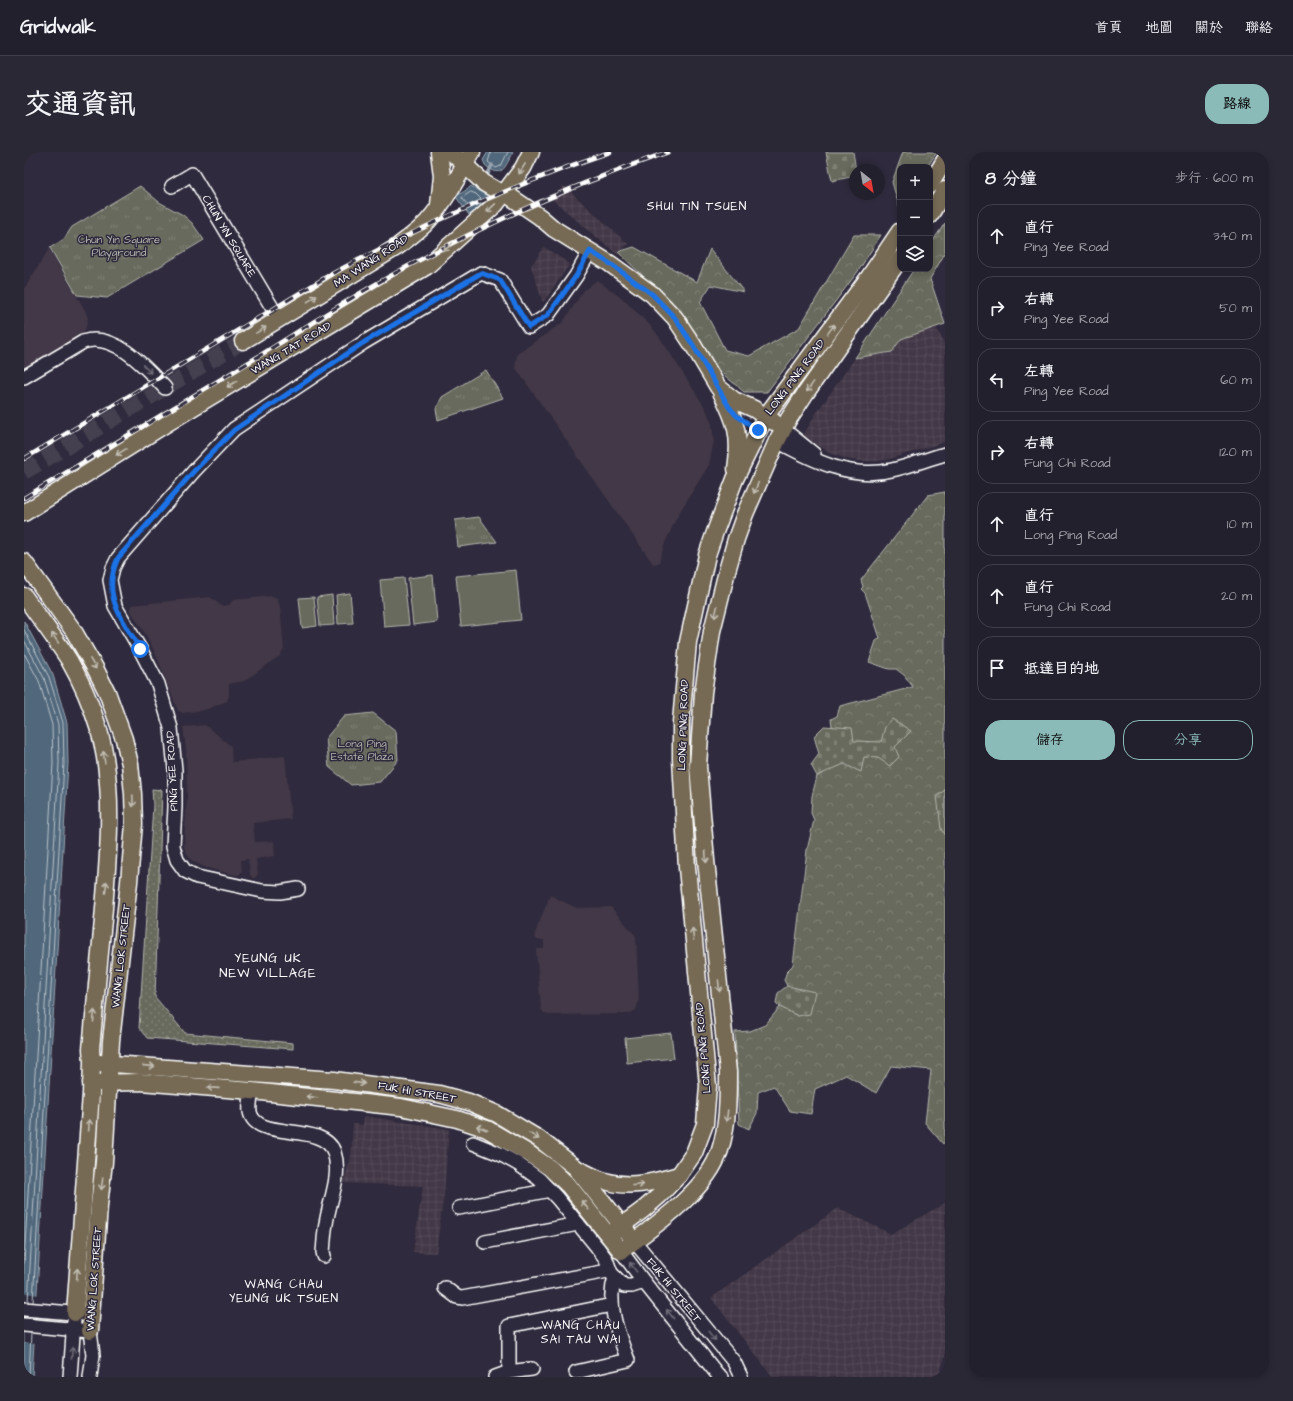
<!DOCTYPE html>
<html lang="zh-TW">
<head>
<meta charset="utf-8">
<style>
  :root { --surface:#23202e; --page:#2b2836; --text:#f1f3f6; --muted:#a3a3aa; --line:#403e4a; --accent:#8bbbb9 }
  body { margin:0; font-family:"Architects Daughter","LXGW WenKai TC",sans-serif; background:var(--page); color:var(--text) }
  .controls { position:absolute; right:12px; top:12px; display:grid; overflow:hidden; border-radius:8px; box-shadow:0 2px 6px #0003 }
  .controls button { width:36px; height:36px; display:grid; place-items:center; padding:0; border:0; border-bottom:1px solid var(--line); background:var(--surface); color:var(--text); font:20px sans-serif }
  .compass { position:absolute; left:825px; top:12px; width:36px; height:36px; border-radius:50%; background:var(--surface); box-shadow:0 2px 6px #0003; rotate:149deg }
  .stop { position:absolute; width:12px; height:12px; margin:-9px; border:3px solid #1a73e8; border-radius:50%; background:#fff }
  .stop.end { background:#1a73e8; border-color:#fff; box-shadow:0 1px 4px #0008 }
  .list { margin:0; padding:0; list-style:none }
  h2 { display:flex; justify-content:space-between; align-items:center; height:52px; margin:0; padding:0 16px; font-size:17px }
  h2 small { font-size:13px; font-weight:400; color:var(--muted) }
  .list li { display:grid; grid-template-columns:26px 1fr auto; gap:12px; align-items:center; box-sizing:border-box; height:64px; margin:0 8px 8px; padding:0 8px; border:1px solid var(--line); border-radius:16px }
  .list b { display:block; font-size:15px; white-space:nowrap }
  .list p { margin:0; font-size:13px; white-space:nowrap; color:var(--muted) }
  .list em { font-size:13px; font-style:normal; color:var(--muted) }
  .actions { display:flex; gap:8px; padding:12px 16px }
  .actions a { flex:1; padding:9px 0; border:1px solid var(--accent); border-radius:16px; text-align:center; font-size:14px; color:var(--accent) }
  .actions .main { background:var(--accent); color:#111 }
  .icon { flex:none; width:22px; height:22px; fill:none; stroke:currentColor; stroke-width:2; stroke-linecap:round; stroke-linejoin:round }
  .map { position:relative; flex:none; width:921px; height:1225px; overflow:hidden; border-radius:16px }
  header { display:flex; align-items:center; gap:24px; box-sizing:border-box; height:56px; padding:0 20px; background:var(--surface); border-bottom:1px solid var(--line) }
  header strong { font-size:19px }
  nav { display:flex; gap:22px; margin-inline-start:auto; font-size:14px }
  .intro { display:flex; align-items:center; justify-content:space-between; box-sizing:border-box; height:96px; padding:0 24px }
  h1 { margin:0; font-size:28px }
  .button { padding:10px 18px; border-radius:16px; background:var(--accent); color:#111; font-size:14px; font-weight:700 }
  main { display:flex; gap:24px; padding:0 24px }
  aside { flex:1; background:var(--surface); border-radius:16px; box-shadow:0 2px 6px #0003 }
  .map>svg:first-child { display:block }
</style>
</head>
<body>
<header>
<strong>Gridwalk</strong>
<nav><a>首頁</a><a>地圖</a><a>關於</a><a>聯絡</a></nav>
</header>
<div class="intro"><h1>交通資訊</h1><a class="button">路線</a></div>
<main>
<div class="map">
<svg width="921" height="1225" viewBox="0 0 921 1225">
  <defs>
    <pattern id="industrial-grid" width="8" height="8" patternUnits="userSpaceOnUse"><rect width="8" height="8" fill="#423747"/><path d="M0 4h8M4 0v8" fill="none" stroke="#554b59"/></pattern>
    <pattern id="grass-dots" width="8" height="8" patternUnits="userSpaceOnUse"><rect width="8" height="8" fill="#686b5d"/><path d="M2 2h.1M6 6h.1" fill="none" stroke="#7f8175" stroke-width="1.8" stroke-linecap="round"/></pattern>
    <pattern id="forest-crowns" width="20" height="18" patternUnits="userSpaceOnUse"><rect width="20" height="18" fill="#686b5d"/><path d="M2 6a3 3 0 1 1 6 0M12 15a3 3 0 1 1 6 0" fill="none" stroke="#7f8175"/></pattern>
    <pattern id="cemetery-stones" width="16" height="16" patternUnits="userSpaceOnUse"><rect width="16" height="16" fill="#686b5d"/><path d="M2 7V4a2 2 0 0 1 4 0v3zM10 15v-3a2 2 0 0 1 4 0v3z" fill="#7f8175"/></pattern>
    <pattern id="park-tufts" width="24" height="20" patternUnits="userSpaceOnUse"><rect width="24" height="20" fill="#686b5d"/><path d="M3 7l-1-3M5 7V3M7 7l1-3M15 17l-1-3M17 17v-4M19 17l1-3" fill="none" stroke="#7f8175"/></pattern>
  </defs>
  <rect width="100%" height="100%" fill="#2f2a3d"/>
  <filter id="ink" filterUnits="userSpaceOnUse"><feTurbulence type="fractalNoise" baseFrequency=".025" numOctaves="2"/><feDisplacementMap in="SourceGraphic" scale="8" xChannelSelector="R" yChannelSelector="G"/><feConvolveMatrix kernelMatrix="1 2 1 2 8 2 1 2 1" color-interpolation-filters="sRGB"/></filter>
  <g filter="url(#ink)">
    <g fill="#423747">
      <path d="M25,97L61,158L64,167L62,176L57,184L0,218V137Z"/>
      <path d="M573,128L600,148L626,173L637,187L682,257L688,272L690,289L685,313L655,361L641,391L635,411L629,412L491,215L493,202L539,170L560,138Z"/>
      <path d="M246,444L253,447L256,454L260,497L256,504L220,529L205,532V544L203,549L181,558L159,561L154,559L132,503L122,483L106,458L107,453L186,445L198,454L205,453L209,448Z"/>
      <path d="M181,573L207,594L208,610L261,604L267,667L229,671L231,690L250,689L251,704L232,707L234,722L231,726H229L226,723L224,707L217,708L218,719L215,723H211L180,715L170,710L166,707L161,698L160,693L163,644L162,598L159,575Z"/>
      <path d="M526,743L553,756L587,755L612,784L615,847L612,858L605,862L525,863L520,861L517,857L512,799L513,797H520V788H513L511,785V781Z"/>
    </g>
    <g fill="url(#industrial-grid)">
      <path d="M540,34L604,92L594,103L560,75L528,47Z"/>
      <path d="M520,95L546,112L519,151L507,114Z"/>
      <path d="M912,175L921,193V290L866,307L852,309H837L823,307L808,302L779,284L791,263L831,206L868,200L877,187Z"/>
      <path d="M340,964L425,977L420,1042L412,1101L389,1100L399,1034L319,1031L327,1005L329,972L339,973Z"/>
      <path d="M921,1051V1205L914,1225H749L687,1146L814,1056L867,1082Z"/>
    </g>
    <path fill="url(#grass-dots)" stroke="#b4b5ae" d="M128,637L138,638L131,845L161,881L269,891V897L123,886L115,876L129,653Z"/>
    <g fill="url(#forest-crowns)" stroke="#b4b5ae">
      <path d="M879,0H913L903,15H876V58L868,30Z"/>
      <path d="M921,71V101L906,127L921,172L877,187L868,200L831,206L890,117H906V93Z"/>
      <path d="M830,83H857L835,118L743,240H720L693,217L652,156L594,100L610,95L673,130L686,97L720,140L687,133L676,150L701,198L725,204L775,176Z"/>
      <path d="M921,340V989L919,992L901,971L907,918L867,914L852,941L822,923L791,937L787,962L766,959L750,934L734,940L733,961L725,977L715,972L711,880L726,879L741,873L756,855L774,864L766,835L763,834L760,828L763,819L769,813L783,698L790,668L787,661L788,644L793,624L801,620L811,575L808,574L807,567L813,564L816,554L889,535L880,523L872,517H865L845,510L852,489L856,486L841,441L837,437L839,435L837,428L904,343Z"/>
    </g>
    <g fill="url(#cemetery-stones)" stroke="#b4b5ae">
      <path d="M802,0H829L832,18H831V24L808,29Z"/>
      <path d="M868,567L887,579L871,595L875,605L866,614L854,606L840,605L837,620L820,612L793,624L787,613L795,602L790,584L800,574L828,576L830,589L857,590L861,575Z"/>
      <path d="M921,638V682L917,677L913,644Z"/>
      <path d="M763,834L791,840L786,862L774,864L756,855L752,851L754,841Z"/>
    </g>
    <g fill="url(#park-tufts)" stroke="#b4b5ae">
      <path d="M116,34L135,50L159,63L168,71L180,88L83,146L53,143L26,96L40,87L48,75Z"/>
      <path d="M462,218L479,246L414,268L412,257L418,245Z"/>
      <path d="M455,365L473,390L434,395L431,368Z"/>
      <path d="M349,561L372,579L374,608L356,630L327,633L305,615L302,586L320,564Z"/>
    </g>
    <g fill="#686b5d" stroke="#b4b5ae">
      <path d="M492,418L497,468L437,474L432,424Z"/>
      <path d="M409,423L413,470L389,473L384,426Z"/>
      <path d="M380,426L385,473L360,475L356,428Z"/>
      <path d="M326,441L329,471L314,472L312,443Z"/>
      <path d="M308,443L310,473L296,474L293,445Z"/>
      <path d="M290,445L293,474L278,476L275,446Z"/>
      <path d="M647,881L650,906L603,911L601,886Z"/>
    </g>
    <g fill="#51687c" stroke="#97a4b0">
      <path d="M464,0H489C481,15 478,28 461,13L459,8Z"/>
      <path d="M447,34L464,45L461,50L445,63L432,45C437,40 443,39 447,34Z"/>
      <path d="M0,469L29,523L43,571L44,611L8,1225H0Z"/>
    </g>
    <path fill="#2f2a3d" d="M0,1141L15,1143L12,1192L0,1191Z"/>
    <g fill="none" stroke-linecap="round" stroke-linejoin="round">
      <g stroke="#b9c3cb" stroke-width="1">
        <path d="M467,0L464,10L472,16L477,14L484,0"/>
        <path d="M447,40L452,42L457,47L446,56L438,46Z"/>
        <path d="M0,478L25,525L39,571L40,611L9,1150"/>
        <path d="M0,488L20,526L34,572L35,611L4,1150"/>
        <path d="M0,501L15,529L28,573L29,611L0,1111"/>
        <path d="M5,1225L7,1181"/>
      </g>
      <path stroke="#97a4b0" stroke-width="3.5" d="M462,26L468,13"/>
      <path stroke="#443f50" stroke-width="16" stroke-dasharray="16 8" stroke-linecap="butt" d="M0,320L219,189"/>
      <g stroke="#fff" stroke-width="16">
        <g id="minor">
          <path d="M148,34L168,22L255,167"/>
          <path d="M0,225L59,190C90,179 122,216 141,236"/>
          <path d="M759,277L790,302"/>
          <path d="M753,289C788,308 827,328 868,318C886,314 903,307 921,302"/>
          <path d="M274,737L256,740L238,739L173,725L161,719L153,708L149,694L151,655V618L147,576L134,532L116,497L91,454L86,428L89,416L94,406L170,319L210,277L339,191L457,121L476,128L505,175L524,163L552,124L566,99"/>
          <path d="M228,939C227,945 225,953 226,960C232,990 299,969 310,1000C318,1024 305,1049 302,1072C300,1081 300,1091 299,1100L300,1104"/>
          <path d="M449,991L476,1002L494,1012L515,1027L533,1046L573,1095L582,1107L587,1121L600,1134H608L620,1130"/>
          <path d="M435,1056L526,1038"/>
          <path d="M610,1089L710,1210L717,1225"/>
          <path d="M461,1090L554,1072"/>
          <path d="M597,1099L620,1130L694,1223L697,1225"/>
          <path d="M421,1136L433,1145L438,1146L584,1119L587,1121"/>
          <path d="M0,1157L60,1162"/>
          <path d="M0,1173L66,1179L69,1203L66,1225"/>
          <path d="M485,1220V1174L588,1153"/>
          <path d="M552,1220L604,1208C594,1182 582,1152 591,1125"/>
          <path d="M46,1225L50,1169"/>
          <path d="M471,1225L485,1220L508,1217"/>
        </g>
      </g>
      <g stroke="#fff" stroke-width="19">
        <g id="major">
          <path d="M415,0L418,24L415,53"/>
          <path d="M427,0L460,31L472,38L481,41L516,65L530,77L585,111L628,142L651,166L669,193L694,235L710,248L730,257L750,270"/>
          <path d="M906,33L921,8"/>
          <path d="M906,63L921,38"/>
          <path d="M219,189L373,95C383,87 395,79 404,69C422,48 435,23 448,0"/>
          <path d="M697,240C712,269 717,284 712,317"/>
          <path d="M0,361L153,265L403,114L472,52L499,16L507,0"/>
          <path d="M0,410L49,478L71,516L83,540L100,587L106,612L109,642L110,672L105,730L87,889L80,1010L75,1054L66,1179"/>
          <path d="M0,444C15,465 31,486 45,508C57,529 67,552 74,575C92,632 84,709 79,768C75,811 71,854 67,897L68,910L67,942L51,1161"/>
          <path d="M75,911L310,928L415,942L445,950L473,962L515,987L551,1015L604,1081"/>
          <path d="M67,931L116,930L228,939L377,955L433,967L463,977L504,1001L526,1016L545,1034L597,1099C629,1075 684,1038 696,998C704,973 704,946 704,920L682,708L674,614L679,541L688,479L703,419L712,387L721,362L753,289L764,268L781,242L876,107"/>
          <path d="M556,1018C564,1022 573,1027 581,1029C607,1037 630,1030 655,1023"/>
          <path d="M585,1083L620,1057L636,1043L655,1023L670,1001L681,972L684,934L663,716L657,607V570L664,490L683,403L691,380L711,327L742,264L845,125L876,79"/>
        </g>
      </g>
      <use href="#minor" stroke="#2f2a3d" stroke-width="13"/>
      <use href="#major" stroke="#766a54" stroke-width="16"/>
      <g stroke="#fff" stroke-width="4.5">
        <g id="rail">
          <path d="M0,307L304,124C395,75 488,33 586,0"/>
          <path d="M0,346C76,300 152,255 227,209C269,183 310,156 352,132C445,79 543,35 644,0"/>
        </g>
      </g>
      <use href="#rail" stroke="#2f2a3d" stroke-width="3" stroke-dasharray="9" stroke-linecap="butt"/>
    </g>
    <defs><path id="oneway-shaft" d="M-6 0H5M1.5-3L5.5 0L1.5 3" fill="none" stroke-width="1.6" stroke-linecap="round" stroke-linejoin="round"/></defs>
    <g stroke="#c1bcb2">
      <use href="#oneway-shaft" transform="translate(498 17) rotate(122)"/>
      <use href="#oneway-shaft" transform="translate(467 56) rotate(137)"/>
      <use href="#oneway-shaft" transform="translate(424 95) rotate(138)"/>
      <use href="#oneway-shaft" transform="translate(288 147) rotate(-32)"/>
      <use href="#oneway-shaft" transform="translate(807 177) rotate(-54)"/>
      <use href="#oneway-shaft" transform="translate(237 178) rotate(-31)"/>
      <use href="#oneway-shaft" transform="translate(208 232) rotate(149)"/>
      <use href="#oneway-shaft" transform="translate(786 235) rotate(125)"/>
      <use href="#oneway-shaft" transform="translate(97 300) rotate(148)"/>
      <use href="#oneway-shaft" transform="translate(732 336) rotate(113)"/>
      <use href="#oneway-shaft" transform="translate(692 460) rotate(103)"/>
      <use href="#oneway-shaft" transform="translate(31 486) rotate(-124)"/>
      <use href="#oneway-shaft" transform="translate(69 512) rotate(60)"/>
      <use href="#oneway-shaft" transform="translate(80 605) rotate(-98)"/>
      <use href="#oneway-shaft" transform="translate(109 649) rotate(89)"/>
      <use href="#oneway-shaft" transform="translate(682 705) rotate(86)"/>
      <use href="#oneway-shaft" transform="translate(82 735) rotate(-85)"/>
      <use href="#oneway-shaft" transform="translate(669 782) rotate(-95)"/>
      <use href="#oneway-shaft" transform="translate(695 834) rotate(84)"/>
      <use href="#oneway-shaft" transform="translate(70 864) rotate(-85)"/>
      <use href="#oneway-shaft" transform="translate(125 914) rotate(4)"/>
      <use href="#oneway-shaft" transform="translate(335 931) rotate(7)"/>
      <use href="#oneway-shaft" transform="translate(189 936) rotate(-176)"/>
      <use href="#oneway-shaft" transform="translate(288 945) rotate(-173)"/>
      <use href="#oneway-shaft" transform="translate(703 964) rotate(97)"/>
      <use href="#oneway-shaft" transform="translate(65 973) rotate(-86)"/>
      <use href="#oneway-shaft" transform="translate(458 976) rotate(-159)"/>
      <use href="#oneway-shaft" transform="translate(510 984) rotate(31)"/>
      <use href="#oneway-shaft" transform="translate(78 1032) rotate(97)"/>
      <use href="#oneway-shaft" transform="translate(614 1033) rotate(-6)"/>
      <use href="#oneway-shaft" transform="translate(561 1053) rotate(-129)"/>
      <use href="#oneway-shaft" transform="translate(53 1122) rotate(-86)"/>
    </g>
    <g stroke="#6d6a77">
      <use href="#oneway-shaft" transform="translate(123 217) rotate(45)"/>
      <use href="#oneway-shaft" transform="translate(609 1115) rotate(-127)"/>
      <use href="#oneway-shaft" transform="translate(646 1162) rotate(-128)"/>
      <use href="#oneway-shaft" transform="translate(688 1184) rotate(51)"/>
      <use href="#oneway-shaft" transform="translate(48 1201) rotate(-85)"/>
    </g>
  </g>
  <g fill="none" stroke-linecap="round" stroke-linejoin="round" filter="url(#ink)">
    <path stroke="#1a73e8" stroke-width="5" d="M116,497C97,465 77,443 94,406L170,319L210,278L339,191L457,121L476,128L505,175L524,163L552,124L566,99L585,111L628,142L651,166L669,193L705,255L713,264L734,278"/>
  </g>
  <g text-anchor="middle" dominant-baseline="central" stroke-width="3" stroke-linejoin="round" paint-order="stroke">
    <g font-size="11" fill="#fff" stroke="#2f2a3d">
      <text transform="translate(205 84) rotate(59)">CHUN YIN SQUARE</text>
      <text transform="translate(347 109) rotate(-33)">MA WANG ROAD</text>
      <text transform="translate(267 196) rotate(-31)">WANG TAT ROAD</text>
      <text transform="translate(771 225) rotate(-53)">LONG PING ROAD</text>
      <text transform="translate(659 573) rotate(-88)">LONG PING ROAD</text>
      <text transform="translate(148 619) rotate(-93)">PING YEE ROAD</text>
      <text transform="translate(97 804) rotate(-84)">WANG LOK STREET</text>
      <text transform="translate(679 896) rotate(-95)">LONG PING ROAD</text>
      <text transform="translate(393 940) rotate(10)">FUK HI STREET</text>
      <text transform="translate(70 1127) rotate(-86)">WANG LOK STREET</text>
      <text transform="translate(650 1138) rotate(51)">FUK HI STREET</text>
    </g>
    <g font-size="11" fill="#b4b5ae" stroke="#2f2a3d">
      <text x="95" y="87">Chun Yin Square<tspan x="95" dy="13">Playground</tspan></text>
      <text x="338" y="591">Long Ping<tspan x="338" dy="13">Estate Plaza</tspan></text>
    </g>
    <g font-size="12" letter-spacing="1" fill="#fff" stroke="#2f2a3d">
      <text x="673" y="54">SHUI TIN TSUEN</text>
      <text x="260" y="1132">WANG CHAU<tspan x="260" dy="14">YEUNG UK TSUEN</tspan></text>
      <text x="557" y="1173">WANG CHAU<tspan x="557" dy="14">SAI TAU WAI</tspan></text>
    </g>
    <g font-size="13" letter-spacing="1" fill="#fff" stroke="#2f2a3d">
      <text x="244" y="806">YEUNG UK<tspan x="244" dy="15">NEW VILLAGE</tspan></text>
    </g>
  </g>
</svg>
<div class="controls">
<button>+</button>
<button>−</button>
<button><svg class="icon" aria-label="layers" viewBox="0 0 24 24"><path d="M12 4l9 5-9 5-9-5zM3 14l9 5 9-5"/></svg></button>
</div>
<svg class="compass" viewBox="-18 -18 36 36"><path d="M0-13l5 13h-10z" fill="#e53935"/><path d="M0 13l5-13h-10z" fill="#a3a3aa"/></svg>
<div class="stop" style="left:116px;top:497px"></div>
<div class="stop end" style="left:734px;top:278px"></div>
</div>
<aside>
<h2>8 分鐘<small>步行 · 600 m</small></h2>
<ul class="list">
<li><svg class="icon" aria-label="ahead" viewBox="0 0 24 24"><path d="M12 20V5M6 11l6-6 6 6"/></svg><div><b>直行</b><p>Ping Yee Road</p></div><em>340 m</em></li>
<li><svg class="icon" aria-label="right" viewBox="0 0 24 24"><path d="M7 20v-9h11M14 6l5 5-5 5"/></svg><div><b>右轉</b><p>Ping Yee Road</p></div><em>50 m</em></li>
<li><svg class="icon" aria-label="left" viewBox="0 0 24 24"><path d="M17 20v-9H6M10 6l-5 5 5 5"/></svg><div><b>左轉</b><p>Ping Yee Road</p></div><em>60 m</em></li>
<li><svg class="icon" aria-label="right" viewBox="0 0 24 24"><path d="M7 20v-9h11M14 6l5 5-5 5"/></svg><div><b>右轉</b><p>Fung Chi Road</p></div><em>120 m</em></li>
<li><svg class="icon" aria-label="ahead" viewBox="0 0 24 24"><path d="M12 20V5M6 11l6-6 6 6"/></svg><div><b>直行</b><p>Long Ping Road</p></div><em>10 m</em></li>
<li><svg class="icon" aria-label="ahead" viewBox="0 0 24 24"><path d="M12 20V5M6 11l6-6 6 6"/></svg><div><b>直行</b><p>Fung Chi Road</p></div><em>20 m</em></li>
<li><svg class="icon" aria-label="arrive" viewBox="0 0 24 24"><path d="M6 21V4h12l-3 4 3 4H6"/></svg><div><b>抵達目的地</b></div></li>
</ul>
<div class="actions"><a class="main">儲存</a><a>分享</a></div>
</aside>
</main>
</body>
</html>
